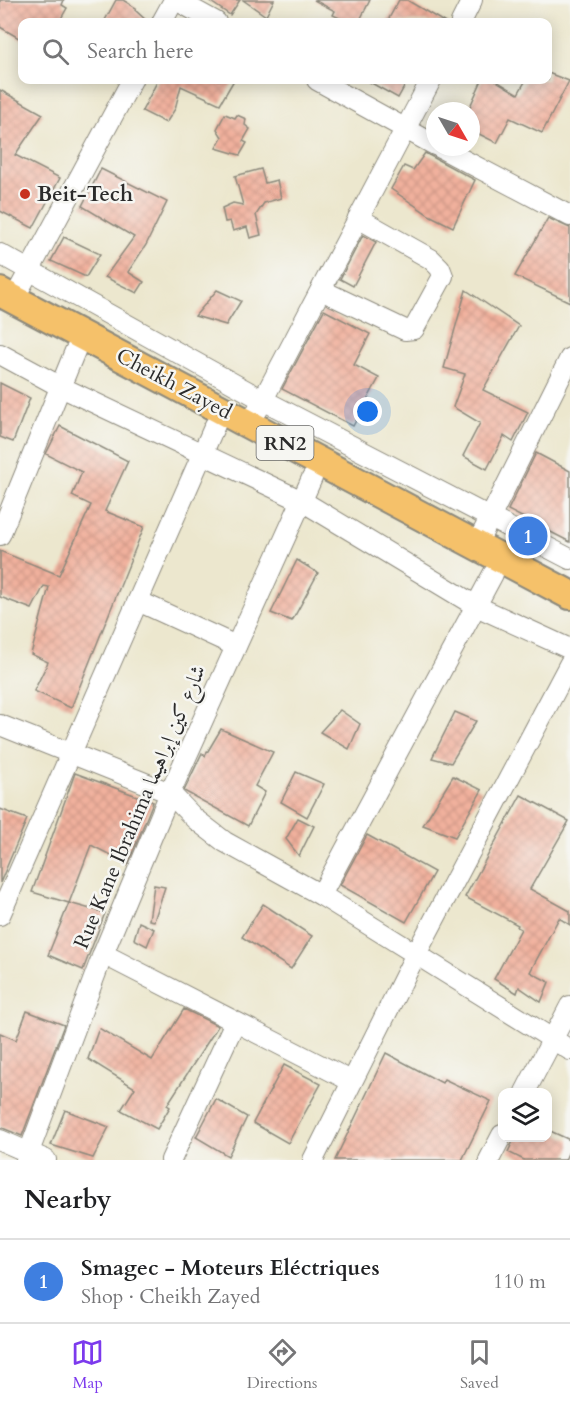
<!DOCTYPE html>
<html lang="en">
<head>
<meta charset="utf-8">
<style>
  :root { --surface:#fff; --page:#f6f6f6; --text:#202124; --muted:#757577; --line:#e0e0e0; --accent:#7c3aed }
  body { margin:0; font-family:Cardo,Amiri,serif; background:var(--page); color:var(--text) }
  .controls { position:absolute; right:18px; bottom:18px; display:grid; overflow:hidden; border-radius:12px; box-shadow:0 3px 15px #0003 }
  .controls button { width:54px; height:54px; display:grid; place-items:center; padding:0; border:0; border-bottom:2px solid var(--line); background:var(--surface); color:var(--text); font:30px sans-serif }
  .compass { position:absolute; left:426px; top:102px; width:54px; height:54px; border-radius:50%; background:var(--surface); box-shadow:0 3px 15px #0003; rotate:129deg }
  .you { position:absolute; left:368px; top:412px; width:21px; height:21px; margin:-15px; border:4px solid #fff; border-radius:50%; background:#1a73e8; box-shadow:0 0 0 9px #1a73e833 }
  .badge { display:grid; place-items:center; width:39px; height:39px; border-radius:50%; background:var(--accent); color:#fff; font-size:20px; font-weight:700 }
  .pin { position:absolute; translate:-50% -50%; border:3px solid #fff; box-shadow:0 2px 6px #0006 }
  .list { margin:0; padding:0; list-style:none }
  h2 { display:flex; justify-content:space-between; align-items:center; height:78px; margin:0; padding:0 24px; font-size:26px }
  h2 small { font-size:20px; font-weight:400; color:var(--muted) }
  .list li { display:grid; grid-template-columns:39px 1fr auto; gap:18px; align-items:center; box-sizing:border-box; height:84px; padding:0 24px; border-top:2px solid var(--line) }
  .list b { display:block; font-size:22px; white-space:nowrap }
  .list p { margin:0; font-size:20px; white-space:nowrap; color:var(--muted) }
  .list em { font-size:20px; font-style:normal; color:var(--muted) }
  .icon { flex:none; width:33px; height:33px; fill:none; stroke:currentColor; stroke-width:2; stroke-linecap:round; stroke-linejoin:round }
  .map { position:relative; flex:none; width:570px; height:1160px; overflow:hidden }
  .search { position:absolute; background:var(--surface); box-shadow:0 3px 15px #0003; left:18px; right:18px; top:18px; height:66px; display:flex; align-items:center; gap:15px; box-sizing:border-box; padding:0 21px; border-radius:12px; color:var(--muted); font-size:22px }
  .sheet { height:162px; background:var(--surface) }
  nav { display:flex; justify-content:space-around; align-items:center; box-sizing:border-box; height:84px; border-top:2px solid var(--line); background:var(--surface); font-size:16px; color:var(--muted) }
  nav a { display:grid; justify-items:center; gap:3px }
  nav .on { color:var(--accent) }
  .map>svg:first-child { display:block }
</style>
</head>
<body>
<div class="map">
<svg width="570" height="1160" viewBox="0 0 570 1160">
  <defs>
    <pattern id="building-cross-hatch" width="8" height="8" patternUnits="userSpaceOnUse" patternTransform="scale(1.5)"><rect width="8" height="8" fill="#f1b19d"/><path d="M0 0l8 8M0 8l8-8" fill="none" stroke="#cf9887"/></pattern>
  </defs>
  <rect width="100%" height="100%" fill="#f6f6f2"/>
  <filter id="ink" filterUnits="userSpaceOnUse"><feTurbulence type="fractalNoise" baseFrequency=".0167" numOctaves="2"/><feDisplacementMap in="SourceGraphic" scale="12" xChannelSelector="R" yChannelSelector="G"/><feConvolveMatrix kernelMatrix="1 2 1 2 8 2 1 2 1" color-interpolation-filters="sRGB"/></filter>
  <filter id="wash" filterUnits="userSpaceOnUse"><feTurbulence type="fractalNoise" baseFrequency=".008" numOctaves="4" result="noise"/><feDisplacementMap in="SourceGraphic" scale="24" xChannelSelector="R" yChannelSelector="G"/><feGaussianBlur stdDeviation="1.35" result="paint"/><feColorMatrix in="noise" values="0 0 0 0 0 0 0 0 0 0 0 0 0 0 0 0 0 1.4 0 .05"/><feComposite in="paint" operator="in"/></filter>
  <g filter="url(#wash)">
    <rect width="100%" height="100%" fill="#ece7ce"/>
    <g id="blocks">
      <g fill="url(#building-cross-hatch)">
        <path d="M0,0H64L62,5L67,8L59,22H22V40L0,27Z"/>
        <path d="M116,0H123L136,8L135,10L148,22H104Z"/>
        <path d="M208,0H240L230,15Z"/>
        <path d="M243,0H274L266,16Z"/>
        <path d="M314,0H370L359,22H348L333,15L335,11Z"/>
        <path d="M399,0H407L444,22H387Z"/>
        <path d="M548,73L569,81L542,133L510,118L497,143L471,130V111H468L482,80H495L518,94L526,80H548Z"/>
        <path d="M158,80H234L220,104L181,86L175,109L166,123L142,111Z"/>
        <path d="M366,80H408L398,98Z"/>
        <path d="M0,90L43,114L15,155L60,178L33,228L0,211Z"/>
        <path d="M225,114L235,118L237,115L246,119L245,125L250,129L243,141L247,143L240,155L216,148L222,137L217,129Z"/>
        <path d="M425,153L475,180L453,227L429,215L391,189L404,166L413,170Z"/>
        <path d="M101,169L167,202L146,245L128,272L144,282L137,293L105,277L134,237L82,206Z"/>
        <path d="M261,169L265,183L277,180L281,198L264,203L256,215L261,235L250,238L247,227L233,231L230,221L225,222L222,208L233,203L243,205L235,176Z"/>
        <path d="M548,218L570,228V302L515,276Z"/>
        <path d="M363,235L376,242L353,286L340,279Z"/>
        <path d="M64,237L100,254L86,277L51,261Z"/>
        <path d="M217,290L241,301L226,325L195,316Z"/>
        <path d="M466,290L519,326L483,390L528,412L513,442L504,436L487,469L463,456L480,423L453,407L465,374L444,368Z"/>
        <path d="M324,310L370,334L354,365L379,378L353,426L282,389Z"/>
        <path d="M0,383L30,398L13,442L0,437Z"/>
        <path d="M60,426L128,461L105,511L144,527L71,708L34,691L48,662L31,654L49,587L44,586L32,609L0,597V551L59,575L91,505L72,496L82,472L46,454Z"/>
        <path d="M536,453L570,471V542L508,510Z"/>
        <path d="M297,560L318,573L292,621L271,613Z"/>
        <path d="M340,710L360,724L349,749L320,732Z"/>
        <path d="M455,712L476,721L451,763L432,758Z"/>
        <path d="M221,729L273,752L255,786L265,792L248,826L184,791L202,753L205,756Z"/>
        <path d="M296,772L324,784L307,817L281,802Z"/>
        <path d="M75,773L153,802L128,864L91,845L69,903L32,892Z"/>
        <path d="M453,776L482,790L455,837L423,825Z"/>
        <path d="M521,795L569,821L530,889L570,911V925L559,918L530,972L549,982L541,1002L519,987L517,993L494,979L521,929L517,927L518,925L465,897Z"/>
        <path d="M0,809L27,819L0,883Z"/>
        <path d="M298,818L314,826L299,856L286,839Z"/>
        <path d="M367,835L434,872L406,922L340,885Z"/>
        <path d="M154,885L165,887L154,921L149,920Z"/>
        <path d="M69,903L105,913L83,970L48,955Z"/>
        <path d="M263,904L312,936L291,969L242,937Z"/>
        <path d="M139,922L154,929L147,946L134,939Z"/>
        <path d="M184,1009L218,1026L167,1105L170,1107L157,1129L121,1110L135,1088L88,1059L99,1028L152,1060Z"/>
        <path d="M27,1011L64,1025L22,1136L0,1127V1033L16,1040Z"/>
        <path d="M386,1053L442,1083L444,1079L491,1101L462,1160H335Z"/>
        <path d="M284,1065L321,1084L288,1143L253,1123Z"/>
        <path d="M216,1099L247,1117L228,1156L196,1137Z"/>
        <path d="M65,1110L109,1127L93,1158L51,1145Z"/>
        <path d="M548,1130L570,1140V1149L565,1160H524L508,1152L515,1137H548Z"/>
      </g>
    </g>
  </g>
  <g filter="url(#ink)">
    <use href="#blocks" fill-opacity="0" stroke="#8c897c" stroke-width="1.5"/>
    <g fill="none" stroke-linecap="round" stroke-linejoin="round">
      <g stroke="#8c897c" stroke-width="22">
        <g id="minor">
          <path d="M176,0L216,22"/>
          <path d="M162,22L174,0"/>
          <path d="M461,22L472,0"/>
          <path d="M317,80L435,145"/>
          <path d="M439,147L570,216"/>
          <path d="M0,254L263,400L570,559"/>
          <path d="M321,290L405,330L414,329L443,276L440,268L431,259L358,218"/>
          <path d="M14,299L132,80"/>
          <path d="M0,354L61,387L302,501L476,606L570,649"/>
          <path d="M257,411L431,80"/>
          <path d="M0,535L75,351"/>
          <path d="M477,544L570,358"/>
          <path d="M138,601L236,646"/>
          <path d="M0,725L170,793L195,819L225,842L321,895L570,1050"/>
          <path d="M321,895L493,574"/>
          <path d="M0,915L215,425"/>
          <path d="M103,954L351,1081"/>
          <path d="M525,1092L570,1006"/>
          <path d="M0,1140L46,1160"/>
          <path d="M26,1160L103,954L170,793L312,478"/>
          <path d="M171,1160L235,1022"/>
          <path d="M313,1160L416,954L570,663"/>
          <path d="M489,1160L502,1135"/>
        </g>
      </g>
      <g stroke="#8c897c" stroke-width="32">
        <path id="highway" d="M0,292L570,595"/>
      </g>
      <use href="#minor" stroke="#fff" stroke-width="20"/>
      <use href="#highway" stroke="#f5c16b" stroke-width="28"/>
    </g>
  </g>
  <circle fill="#c8321e" stroke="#f6f6f2" stroke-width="2" cx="25" cy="194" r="6"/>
  <g text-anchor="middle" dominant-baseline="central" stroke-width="5" stroke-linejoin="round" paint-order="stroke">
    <rect fill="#f6f6f2" stroke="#686867" stroke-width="1.5" x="256.5" y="426" width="57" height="34" rx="4.5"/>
    <g font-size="20" font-weight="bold" fill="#2b2b2b">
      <text x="285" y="443">RN2</text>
    </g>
    <g font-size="21" font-weight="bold" fill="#2b2b2b" stroke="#f6f6f2" text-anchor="start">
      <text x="37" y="194">Beit-Tech</text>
    </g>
    <g font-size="21" fill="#2b2b2b" stroke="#f6f6f2">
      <text transform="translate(174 384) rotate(28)">Cheikh Zayed</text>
      <text transform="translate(140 807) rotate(-67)">Rue Kane Ibrahima شارع كين إبراهيما</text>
    </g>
  </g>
</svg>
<div class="controls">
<button><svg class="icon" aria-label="layers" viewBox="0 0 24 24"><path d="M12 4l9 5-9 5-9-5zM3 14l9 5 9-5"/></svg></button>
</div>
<svg class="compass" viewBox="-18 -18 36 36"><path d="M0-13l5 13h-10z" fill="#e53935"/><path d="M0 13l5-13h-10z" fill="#757577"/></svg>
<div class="you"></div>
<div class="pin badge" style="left:528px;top:536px;background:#3f7fe0">1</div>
<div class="search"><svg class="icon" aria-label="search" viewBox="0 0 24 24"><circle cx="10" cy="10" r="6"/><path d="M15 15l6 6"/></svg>Search here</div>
</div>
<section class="sheet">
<h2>Nearby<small></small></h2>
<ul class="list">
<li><span class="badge" style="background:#3f7fe0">1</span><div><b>Smagec - Moteurs Eléctriques</b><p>Shop · Cheikh Zayed</p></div><em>110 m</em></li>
</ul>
</section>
<nav>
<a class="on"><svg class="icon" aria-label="map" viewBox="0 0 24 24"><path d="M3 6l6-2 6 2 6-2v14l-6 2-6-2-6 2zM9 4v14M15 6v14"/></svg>Map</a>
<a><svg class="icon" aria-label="directions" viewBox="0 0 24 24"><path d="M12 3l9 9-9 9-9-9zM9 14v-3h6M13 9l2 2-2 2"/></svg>Directions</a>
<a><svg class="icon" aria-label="saved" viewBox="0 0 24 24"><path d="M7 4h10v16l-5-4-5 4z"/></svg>Saved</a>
</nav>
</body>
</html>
